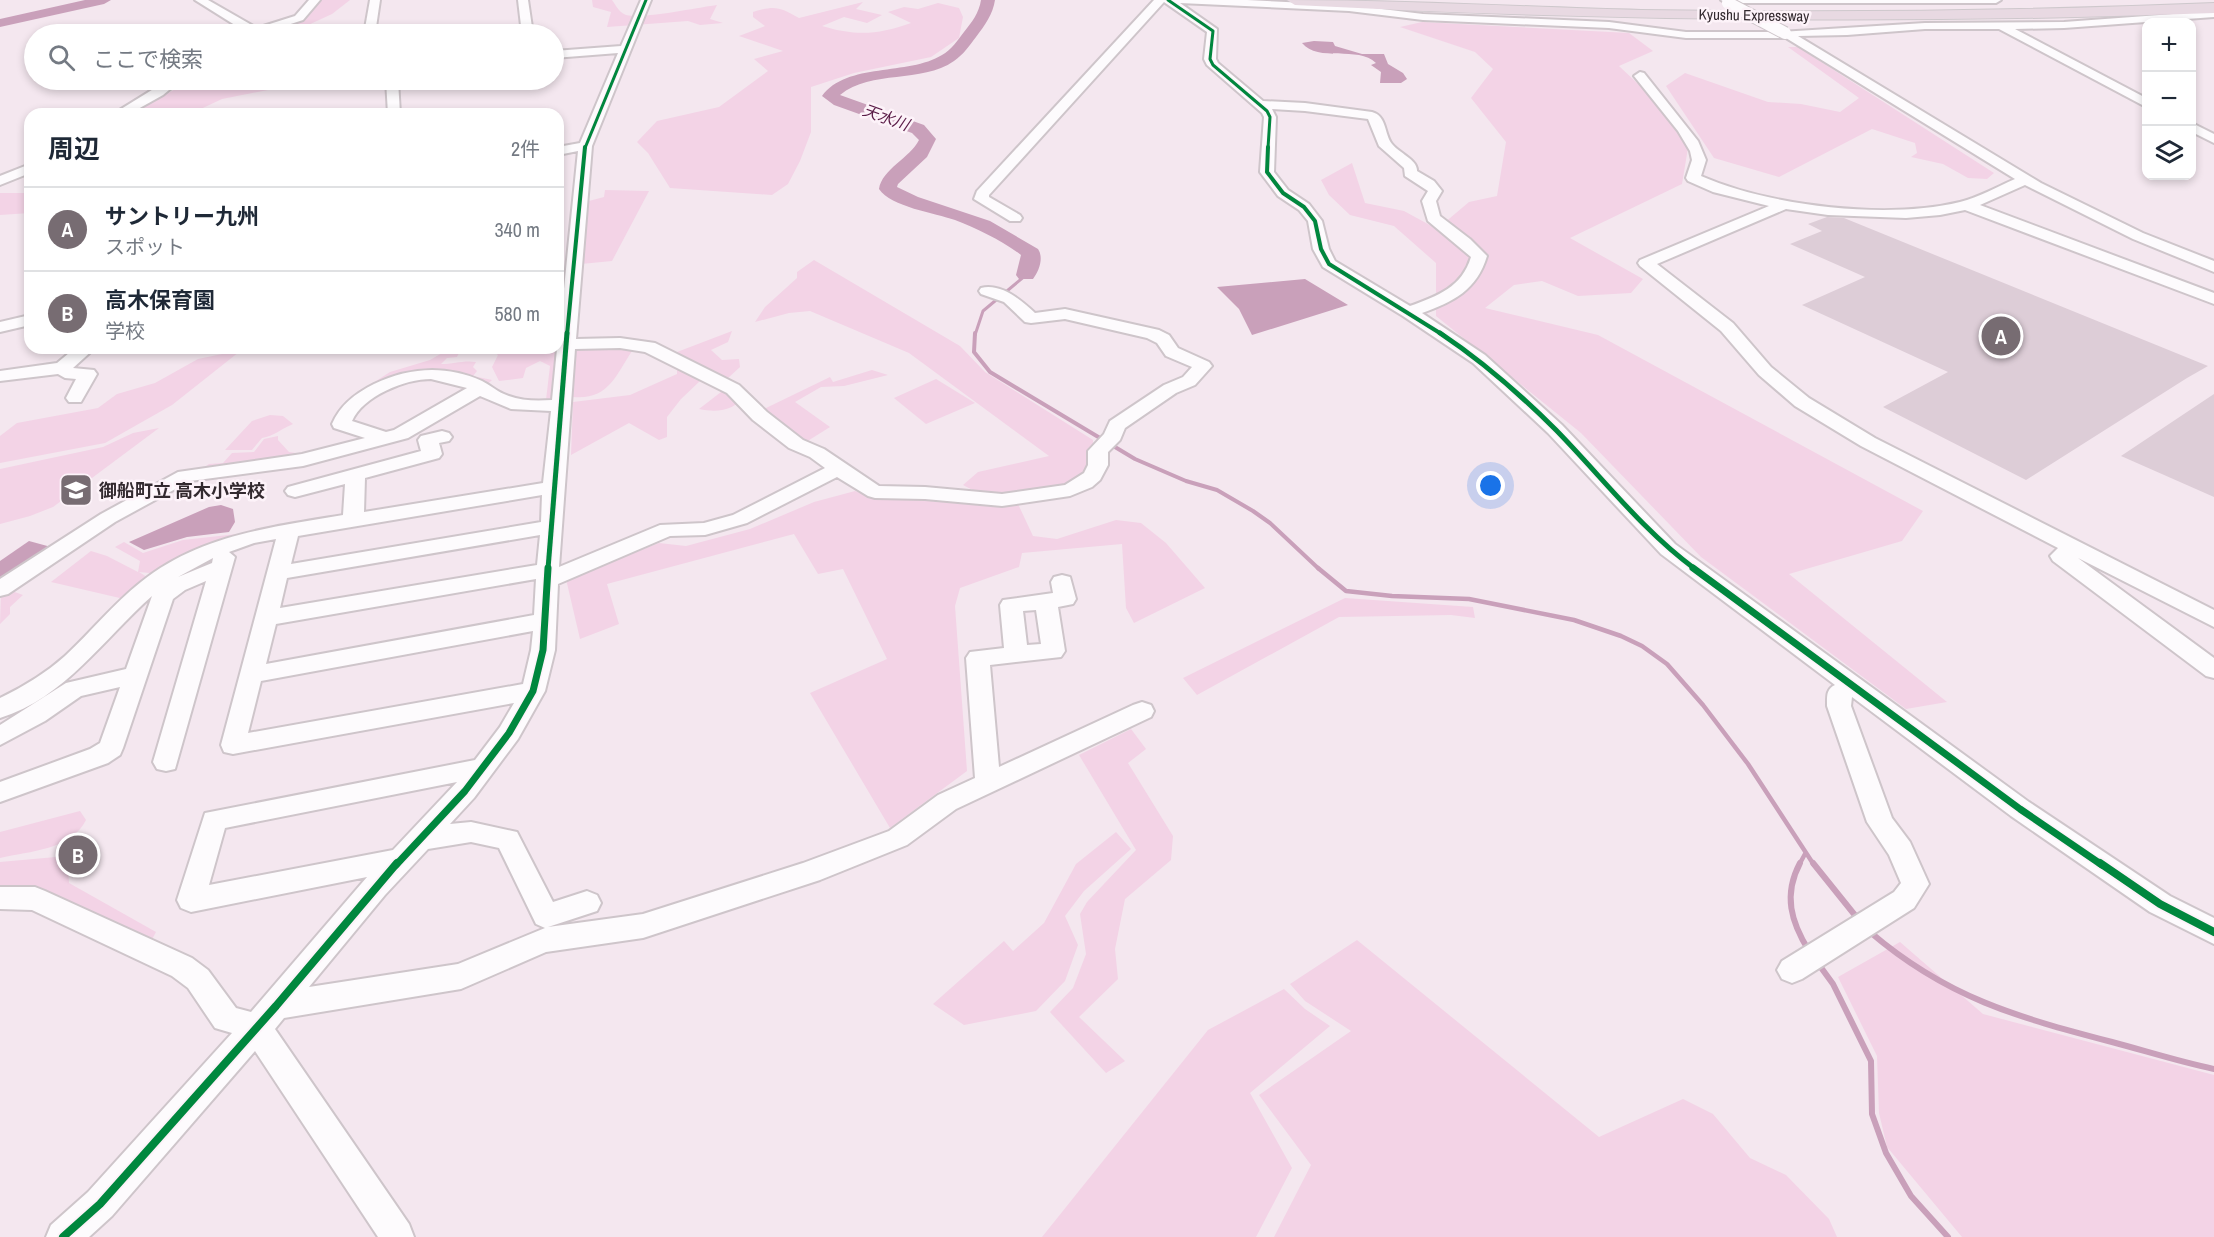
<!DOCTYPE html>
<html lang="ja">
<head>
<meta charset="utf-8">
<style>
  :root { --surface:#fff; --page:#f6f6f7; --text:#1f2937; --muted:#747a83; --line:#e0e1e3; --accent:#776c72 }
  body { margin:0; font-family:"Archivo Narrow","Noto Sans JP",sans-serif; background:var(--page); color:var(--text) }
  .controls { position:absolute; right:18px; top:18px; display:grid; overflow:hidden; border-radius:12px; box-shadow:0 3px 9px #0003 }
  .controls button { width:54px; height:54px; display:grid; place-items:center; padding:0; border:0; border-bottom:2px solid var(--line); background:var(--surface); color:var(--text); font:30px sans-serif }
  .you { position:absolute; left:1491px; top:486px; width:21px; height:21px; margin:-15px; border:4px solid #fff; border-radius:50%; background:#1a73e8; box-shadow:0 0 0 9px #1a73e833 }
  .badge { display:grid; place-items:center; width:39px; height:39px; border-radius:50%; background:var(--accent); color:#fff; font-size:20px; font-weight:700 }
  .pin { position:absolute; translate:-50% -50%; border:3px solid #fff; box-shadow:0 2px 6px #0006 }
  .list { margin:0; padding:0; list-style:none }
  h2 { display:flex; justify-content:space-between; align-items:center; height:78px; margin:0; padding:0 24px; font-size:26px }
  h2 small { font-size:20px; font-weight:400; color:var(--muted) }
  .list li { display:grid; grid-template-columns:39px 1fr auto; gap:18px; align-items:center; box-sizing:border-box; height:84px; padding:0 24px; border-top:2px solid var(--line) }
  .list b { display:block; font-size:22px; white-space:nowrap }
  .list p { margin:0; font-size:20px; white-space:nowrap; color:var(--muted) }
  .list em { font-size:20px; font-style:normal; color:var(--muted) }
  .icon { flex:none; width:33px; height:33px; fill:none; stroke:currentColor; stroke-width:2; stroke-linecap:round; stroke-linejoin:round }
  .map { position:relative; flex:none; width:2214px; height:1237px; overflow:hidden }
  .search { position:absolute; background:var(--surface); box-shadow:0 3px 9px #0003; left:24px; top:24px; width:540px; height:66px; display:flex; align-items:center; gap:15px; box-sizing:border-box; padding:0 21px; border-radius:33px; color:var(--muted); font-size:22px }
  .panel { position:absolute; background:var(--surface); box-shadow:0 3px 9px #0003; left:24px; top:108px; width:540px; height:246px; border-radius:18px }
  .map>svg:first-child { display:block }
</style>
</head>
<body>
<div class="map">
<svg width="2214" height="1237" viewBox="0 0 2214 1237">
  <rect width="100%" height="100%" fill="#f4e7ef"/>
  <g fill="#f3d3e6">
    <path d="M319,0H350L332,14L306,26L311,31L303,34H257L301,20Z"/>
    <path d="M592,0H612C615,4 619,12 624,14C635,21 700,7 717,5L710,19L723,23L700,25L688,21L607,27L611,12L593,7Z"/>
    <path d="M863,2L856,9L882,15L867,23L844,17L822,26C855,36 878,35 911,23L888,12L904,7L918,9L938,3L959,8L963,17L959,38L931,57L854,73L811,87V132L800,161L788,184L772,195L670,188L648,153L637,142L657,121L719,107L768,71L754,59L783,51L739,36L765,26L753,17V12C775,5 780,7 799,18Z"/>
    <path d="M1422,22L1629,33L1653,51L1619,66L1653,98L1688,148L1682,184L1570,238L1643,279L1631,293L1578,296L1542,281L1514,285L1485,308L1598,335L1923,511L1902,541L1789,574L1947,702L1906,709L1701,557L1581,433L1436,316V263L1394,226L1350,215L1329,195L1321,180L1352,163L1365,203L1404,211L1437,229L1469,202L1497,196L1506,142L1471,98L1493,69L1475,52L1400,27Z"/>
    <path d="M1788,47H1798L1994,173L1987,179L1968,178L1943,164L1911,157L1917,153L1915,143L1872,129L1779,177L1714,158L1666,86L1685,73L1768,102L1801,104L1840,112L1859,98Z"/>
    <path d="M191,80H237L224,89C248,89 271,83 295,82L288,86L222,99L190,114H157L155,111L148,114H132Z"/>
    <path d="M605,190L649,191L612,261L581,264L585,202L604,197Z"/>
    <path d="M0,193H30V213L0,215Z"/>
    <path d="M814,260L960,346L985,372L1093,440V472L1068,487L1029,495H982L963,485L978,472L1049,456L909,353L810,311L789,313L755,322L765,307L797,278V272Z"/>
    <path d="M732,331L728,342L711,350L722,360L739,359L740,367L728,378L745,393C737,411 717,413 699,409L725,389L701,380L681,399L667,417V437L659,440L629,423L571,455L573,402L630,395L677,374V352Z"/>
    <path d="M616,345L626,346L632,351C615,377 608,400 573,397L576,350H597Z"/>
    <path d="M229,348H244L172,405L105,443L0,463V436L17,423L98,408L117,394L155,383L198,359L222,354Z"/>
    <path d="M488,348H552L561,353L552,402L546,400L550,366L540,361L526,368L523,378L499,381L492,367L498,355Z"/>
    <path d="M442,353H459L457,357L447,358L441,364C454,364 464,360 476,362L473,367L477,371L473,376L492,380L484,387L428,370L379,386L373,383L390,372L430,360Z"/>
    <path d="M872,370L888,375L844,386L821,387L795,402L830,427L806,442L764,409L830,377L833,382Z"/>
    <path d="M936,379L975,403L926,424L894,398Z"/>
    <path d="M270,415L283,416L293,424C281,429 274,436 262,438L252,450H225L252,421Z"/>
    <path d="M159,428L53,507L30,516L0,524V469L103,447L133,433Z"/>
    <path d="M278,436V440L289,452L296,453L297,459L202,469L209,464L223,463L232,453L254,452L264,439Z"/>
    <path d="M855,491L880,500L924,499L1018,504L1033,536L1057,539L1116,520L1141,523L1166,543L1205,588L1134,623L1126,608L1122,544L1022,553L1019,567L960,588L955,606L967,771L890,828L810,693L887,659L843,569L818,574L794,534L607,584L619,624L580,639L566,579L659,543L686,546L750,529L814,502Z"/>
    <path d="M237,534L160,574L139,572L150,579L124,599L51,582L91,551L107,556L138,572L140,561L115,547L124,542L143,553L183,540Z"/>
    <path d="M1,591H12L23,595L10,607V614L0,624Z"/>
    <path d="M1345,598L1473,607L1475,618L1451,615L1339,617L1197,695L1183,678Z"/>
    <path d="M1131,729L1146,749L1128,763L1173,836L1171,860L1125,899L1115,949L1118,979L1079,1017L1125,1061L1106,1073L1050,1012L1073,988L1086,954L1080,914L1087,902L1136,850L1079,755Z"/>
    <path d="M80,811L86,820C71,850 30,851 0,858V832Z"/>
    <path d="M1116,832L1131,849L1084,891L1065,916L1078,945L1065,981L1036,1011L964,1025L933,1004L1004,941L1013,951L1044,923L1076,864Z"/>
    <path d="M67,856L69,883L156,932L150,943L0,896V862Z"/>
    <path d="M1357,940L1599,1137L1683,1099L1713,1114L1750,1158L1786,1175L1829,1219L1837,1237H1274L1311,1165L1259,1095L1351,1031L1305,1001L1290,984Z"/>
    <path d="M1900,942L1983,1014L2214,1075V1237H1962L1887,1147L1879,1113L1877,1056L1838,977Z"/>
    <path d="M1284,989L1305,1009L1330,1026L1250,1093L1292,1168L1256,1237H1042L1208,1030Z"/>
  </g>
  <g fill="#c9a0ba">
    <path d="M1314,41L1333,42L1335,46L1362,54H1384L1388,64L1403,73L1407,79L1401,83H1380L1381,72L1371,65L1376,63C1358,45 1318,63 1302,43Z"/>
    <path d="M1305,279L1348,305L1252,335L1239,309L1217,287Z"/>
    <path d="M221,505L233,509L235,522L229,532L187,537L144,550L129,542L209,507Z"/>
    <path d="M29,541L51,547L3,579H0V561Z"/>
  </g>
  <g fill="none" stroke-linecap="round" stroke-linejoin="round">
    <path stroke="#c9a0ba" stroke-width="3" d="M975,335L983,311L1026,275"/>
    <path stroke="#c9a0ba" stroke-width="4" d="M975,333L974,352L990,372L1135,459L1186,481L1217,490L1253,511L1270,523L1319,569"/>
    <g stroke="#c9a0ba" stroke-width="4.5">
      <path d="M1318,568L1346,591L1392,596L1469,599L1574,620L1621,636L1642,646L1667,664L1703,705L1748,764L1814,865"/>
      <path d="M1799,865L1805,854"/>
    </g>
    <g stroke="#c9a0ba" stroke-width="6">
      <path d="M1800,863C1783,895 1791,922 1809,951"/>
      <path d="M1813,863L1858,919"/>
      <path d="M1870,932C1947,998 2017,1017 2112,1042C2146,1051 2180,1062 2214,1069"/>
      <path d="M1817,962L1833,984L1871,1061L1872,1114L1886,1153L1911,1196L1948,1237"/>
    </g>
    <g fill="#c9a0ba" fill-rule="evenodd">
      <path d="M85,0H111L104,4L0,27V19Z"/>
      <path d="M981,0H995C993,14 985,25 976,37C970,45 963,55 954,61C921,84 872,69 840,95L924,125L936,139L927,157L898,184L897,187L918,197L990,221L1038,249C1044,258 1039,271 1033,279H1019L1016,275L1021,255C1001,240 978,229 955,220C935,213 891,207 879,189C882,169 910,158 919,140L912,133L834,105L822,96C847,62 908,76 942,55C951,50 958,40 964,32C972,22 979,13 981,0Z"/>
    </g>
  </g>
  <g fill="#ddcdd7">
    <path d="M1827,217L1844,218L2208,366L2187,378L2026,480L1883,407L1948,372L1802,305L1865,277L1790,244L1822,231L1808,224Z"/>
    <path d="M2214,394V497L2121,456Z"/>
  </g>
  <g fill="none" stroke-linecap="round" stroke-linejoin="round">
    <g stroke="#cec5ca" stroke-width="4">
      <g id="minor">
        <path d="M195,0H208L257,28L295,16L309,0H320L303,20L260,34H245L246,32Z"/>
        <path d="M370,0H380L375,34H364Z"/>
        <path d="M518,0H528L533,34H522Z"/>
        <path d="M641,0H651L592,146L576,339L620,338L655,343L739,385L767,412L803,440L824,449L879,486L925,487L1002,494L1065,485L1084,473L1088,465V451L1104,434L1110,421L1164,385L1183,377L1192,367L1166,356L1157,343L1147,338L1065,319L1031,323L1025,322L1004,302L981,294L979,291L981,288C1001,283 1021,300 1035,313L1065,309L1159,330L1169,335L1178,348L1209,362L1212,366L1195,385L1176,393L1125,428L1120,440L1108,452V465L1100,480L1092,487L1070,496L1002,506L925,499L875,498L868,496L837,477L747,523L705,535L670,536L558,584L555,650L545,691L518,739L474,798L450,824L471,822L517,832L553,902L587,891L597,895L601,903L597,911L548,927L643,914L803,863L889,831L938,795L975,778L966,658L970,652L1004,648L1000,605L1003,600L1053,593L1051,582L1054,577L1062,575L1070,577L1076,599L1073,604L1058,607L1065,651L1061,657L990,665L999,767L1133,705L1142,702L1151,705L1154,711L1151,717L956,809L907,845L820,880L643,938L546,952L461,989L284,1018L275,1029L409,1224L414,1237H378L255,1051L112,1216L89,1237H46L51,1225L88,1192L232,1033L215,1028L188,988L172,976L32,910L0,909V887H35L45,891L192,958L208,970L236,1008L251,1012L367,877L191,912L181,908L177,900L205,813L475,760L500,727L514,703L233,754L224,752L221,745L276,539L254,543L229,552L235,557L175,769L166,771L157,769L153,762L206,581L185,590L173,599L123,748L120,755L108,763L0,802V782L90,749L100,743L120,687L81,696L45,721L0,745V725L66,683L126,669L152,596C104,638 65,698 0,718V698C23,687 46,673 65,656C91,632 113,604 141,582C199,535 272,527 343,515L345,484L295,497L288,495L285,491L288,487L421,451L418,440L421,436L442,431L449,433L452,437L449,441L439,443L442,454L439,458L365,478L364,512L543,483L551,411L511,409L480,396L408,438L303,466L190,481L115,522L8,594L0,596V579L101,514L178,472L302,454L365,438L334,428L332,424C340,405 356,393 374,384C410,367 446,365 482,381C488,384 493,388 498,391C515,401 533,401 552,400L557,349L553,348H558L578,151L558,155V147L580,143L618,53L554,58V51L621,46ZM620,348L645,352L727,393L753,420L789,448L810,457L825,468L733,515L704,523L660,525L559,567L575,349ZM431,379L467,388L394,430L386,432L352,421C363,396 405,379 431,379ZM542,495L541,522L291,564L298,536ZM540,535L537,565L280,608L287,578ZM213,558L212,563L178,577ZM536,579L534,615L266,664L276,624ZM1036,610L1041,644L1027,645L1023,611ZM533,631L531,650L523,684L248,733L261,681ZM457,782L393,850L209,885L225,828ZM471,842L499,848L536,924L545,928L458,964L309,987L385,895L428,849Z"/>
        <path d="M1154,0H1247L1349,5L1423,14L1609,22L1686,32H1780L1925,23L2064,22L2214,11V17L2064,28L2015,29L2146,98V107L1999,29H1925L1847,35L1798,36L2041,183L2143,233L2214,261V272L2133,239L2025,185L1980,205L2214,293V304L1965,210L1940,215L1906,218L1828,215L1786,209L1657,264L1733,323L1771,367L1809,398L1875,438L2214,610V627L2078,558L2214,658V678L2206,676L2053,561L2050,556L2058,548L1861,446L1795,406L1759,375L1721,331L1640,266L1638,263L1640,260L1769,206L1713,192L1688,181L1686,178L1692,160L1690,151L1678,131L1634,76L1640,72L1644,73L1698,141L1706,160L1701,176C1770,206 1886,220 1960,202C1979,197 1997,187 2015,179L1786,38H1686L1609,28L1423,20L1349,11L1180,3L1217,29L1216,59L1218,63L1263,101L1305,103L1372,112C1387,116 1384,134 1392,144C1399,153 1418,160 1417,171L1434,181L1442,191L1436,201L1440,216L1470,239L1487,256C1477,290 1453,302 1422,313L1485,355L1562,425L1675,544L2029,802L2170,896L2214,918V944L2150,912L2011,816L1852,697L1851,706L1892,818L1910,842L1929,884L1914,908L1802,979L1792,983L1782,979L1777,970L1782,961L1894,892L1901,883L1889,855L1867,822L1827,706C1827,697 1826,689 1835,685L1661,554L1548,433L1473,363L1403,316L1323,267L1313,249L1308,221L1299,210L1278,196L1260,172L1264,117L1262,113L1207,65L1204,59L1207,32L1164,2L989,195V197L1020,215L1022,218L1020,221H1010L974,199L977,191ZM1272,109L1305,111L1368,119L1379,146L1404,168L1405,176L1428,191L1422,201L1428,221L1471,257C1462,287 1438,296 1410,306L1335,261L1329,249L1322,221L1309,204L1288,190L1274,172L1276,117Z"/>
        <path d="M1721,0H2001L1996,3H1726Z"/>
        <path d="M168,80H181L163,95L129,114H113Z"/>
        <path d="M386,80H398L400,114H388Z"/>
        <path d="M2192,123L2214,134V143L2192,132Z"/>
        <path d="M30,164V173L0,185V176Z"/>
        <path d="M30,315V325L0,332V322Z"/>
        <path d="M75,348H95L73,368L94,370L97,374L81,402H69L66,398L76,379L65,378L58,374L0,381V371L57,363Z"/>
      </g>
    </g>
    <g stroke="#cec8cc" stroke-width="2">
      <path id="highway" d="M1287,0C1406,0 1523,7 1641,10C1832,13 2023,11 2214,3V13C1907,24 1602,21 1295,5Z"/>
    </g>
    <use href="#minor" fill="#fdfbfd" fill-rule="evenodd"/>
    <use href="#highway" fill="#e8d9e2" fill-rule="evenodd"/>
    <g stroke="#cec5ca" stroke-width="14" stroke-linecap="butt">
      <path id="minor-bridge" d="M1728,3L1785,33"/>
    </g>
    <use href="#minor-bridge" stroke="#fdfbfd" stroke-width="12"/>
    <g stroke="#fdf3f9" stroke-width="5">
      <g id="cycleway-far4">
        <path d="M1168,0L1213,31L1210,59L1213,65L1267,111L1270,117L1268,148"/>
        <path d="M585,148L646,0"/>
      </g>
    </g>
    <g stroke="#fdf3f9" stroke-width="6">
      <g id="cycleway-far3">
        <path d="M1268,147L1267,172L1283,193L1304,207L1315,221L1321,249L1329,264L1443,335"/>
        <path d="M567,335L585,147"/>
      </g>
    </g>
    <g stroke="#fdf3f9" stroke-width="8">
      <g id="cycleway-far2">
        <path d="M1440,333C1482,361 1520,394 1556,430C1602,477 1642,530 1695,569"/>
        <path d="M548,569L567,333"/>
      </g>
    </g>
    <g stroke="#fdf3f9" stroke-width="10">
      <g id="cycleway-far1">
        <path d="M1693,568L2020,809L2102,865"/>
        <path d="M396,865L465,791L509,733L533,691L543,650L548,568"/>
      </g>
    </g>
    <g stroke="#fdf3f9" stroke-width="12">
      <g id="cycleway">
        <path d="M2100,863L2160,904L2214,932"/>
        <path d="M63,1237L100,1204L276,1006L397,863"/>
      </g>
    </g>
    <use href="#cycleway-far4" stroke="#00873e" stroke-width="3"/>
    <use href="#cycleway-far3" stroke="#00873e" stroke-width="4"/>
    <use href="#cycleway-far2" stroke="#00873e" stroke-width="5"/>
    <use href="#cycleway-far1" stroke="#00873e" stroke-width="7"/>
    <use href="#cycleway" stroke="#00873e" stroke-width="8"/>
  </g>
  <defs>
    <g id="school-square" transform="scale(1.725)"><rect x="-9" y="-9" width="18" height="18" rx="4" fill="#776c72" stroke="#fdf3f9"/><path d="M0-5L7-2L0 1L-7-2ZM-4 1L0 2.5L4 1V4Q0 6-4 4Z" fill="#fff"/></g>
  </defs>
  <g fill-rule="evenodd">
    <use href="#school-square" x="76" y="490"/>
  </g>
  <g text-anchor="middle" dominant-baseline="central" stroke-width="5" stroke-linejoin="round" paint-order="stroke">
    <g font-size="15" fill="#332a2f" stroke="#fdf3f9">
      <text transform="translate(1754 15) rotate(1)">Kyushu Expressway</text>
    </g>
    <g font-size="16" font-style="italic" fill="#5a1b47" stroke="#fdf3f9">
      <text transform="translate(886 117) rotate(20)">天水川</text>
    </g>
    <g font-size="18" font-weight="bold" fill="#332a2f" stroke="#fdf3f9" text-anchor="start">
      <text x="99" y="490">御船町立 高木小学校</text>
    </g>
  </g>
</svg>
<div class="controls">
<button>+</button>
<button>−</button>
<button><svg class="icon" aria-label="layers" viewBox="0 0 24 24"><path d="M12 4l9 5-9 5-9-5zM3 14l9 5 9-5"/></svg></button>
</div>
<div class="you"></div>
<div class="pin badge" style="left:2001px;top:336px">A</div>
<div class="pin badge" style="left:78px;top:855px">B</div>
<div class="search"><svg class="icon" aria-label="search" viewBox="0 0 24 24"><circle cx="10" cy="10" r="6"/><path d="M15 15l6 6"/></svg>ここで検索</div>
<section class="panel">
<h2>周辺<small>2件</small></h2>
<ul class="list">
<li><span class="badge">A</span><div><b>サントリー九州</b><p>スポット</p></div><em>340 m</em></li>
<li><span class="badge">B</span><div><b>高木保育園</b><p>学校</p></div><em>580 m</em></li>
</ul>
</section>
</div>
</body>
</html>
